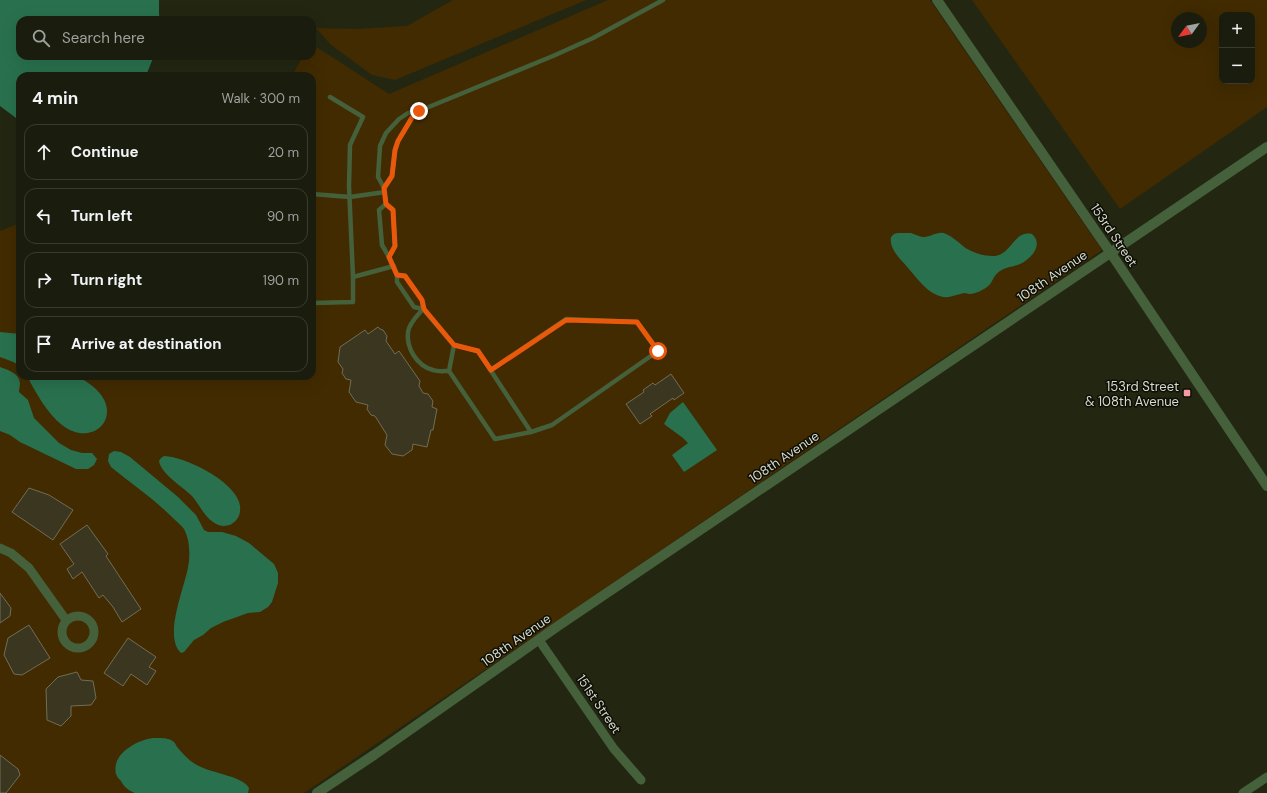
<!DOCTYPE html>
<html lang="en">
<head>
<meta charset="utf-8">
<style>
  :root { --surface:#1a1d0e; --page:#232617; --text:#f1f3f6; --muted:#9fa29e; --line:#383b2e }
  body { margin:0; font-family:"DM Sans",sans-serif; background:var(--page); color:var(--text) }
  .controls { position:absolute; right:12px; top:12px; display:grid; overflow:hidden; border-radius:8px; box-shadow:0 4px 16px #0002 }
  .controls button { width:36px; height:36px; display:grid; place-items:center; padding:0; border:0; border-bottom:1px solid var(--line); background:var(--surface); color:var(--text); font:20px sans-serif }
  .compass { position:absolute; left:1171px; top:12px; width:36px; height:36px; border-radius:50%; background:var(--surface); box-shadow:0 4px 16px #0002; rotate:237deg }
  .stop { position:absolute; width:12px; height:12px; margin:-9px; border:3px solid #ea580c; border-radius:50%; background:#fff }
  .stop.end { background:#ea580c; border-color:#fff; box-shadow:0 1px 4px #0008 }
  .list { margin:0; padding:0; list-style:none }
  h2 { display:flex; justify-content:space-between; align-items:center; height:52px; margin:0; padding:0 16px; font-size:17px }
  h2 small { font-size:13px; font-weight:400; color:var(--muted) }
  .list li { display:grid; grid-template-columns:26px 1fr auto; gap:12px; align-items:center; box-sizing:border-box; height:56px; margin:0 8px 8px; padding:0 8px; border:1px solid var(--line); border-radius:12px }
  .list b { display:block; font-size:15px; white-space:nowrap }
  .list em { font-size:13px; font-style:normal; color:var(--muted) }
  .icon { flex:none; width:22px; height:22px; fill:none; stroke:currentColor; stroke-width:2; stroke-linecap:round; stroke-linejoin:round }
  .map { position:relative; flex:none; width:1267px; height:793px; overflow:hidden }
  .search { position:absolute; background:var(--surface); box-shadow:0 4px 16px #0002; left:16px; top:16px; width:300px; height:44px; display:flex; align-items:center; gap:10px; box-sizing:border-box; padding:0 14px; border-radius:12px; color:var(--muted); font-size:15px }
  .panel { position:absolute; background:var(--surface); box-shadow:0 4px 16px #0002; left:16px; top:72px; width:300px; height:308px; border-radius:12px }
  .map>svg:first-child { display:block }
</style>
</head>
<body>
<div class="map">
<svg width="1267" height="793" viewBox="0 0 1267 793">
  <rect width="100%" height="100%" fill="#232712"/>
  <g fill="#422b01" fill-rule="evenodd">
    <path d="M453,0H586L395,80L372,75L330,44L316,28L357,29L407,26Z"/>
    <path d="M608,0H930L1102,250L304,793H0V231L20,223V376H312V76H292L303,56H312V44L389,94Z"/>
    <path d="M972,0H1267V107L1120,209ZM1222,15H1252V81H1222ZM1177,18H1201V42H1177Z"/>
  </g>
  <g fill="#29714e">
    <path d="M0,0H159V14L160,20H20V56H154L147,73L144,76H20V121L0,106Z"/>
    <path d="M898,233C902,233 907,233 911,233C914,234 918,236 922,237C931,238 938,230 946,234C953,237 958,242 963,246C970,252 983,256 992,256C1011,257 1013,230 1032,234C1044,245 1031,259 1020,264C1013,267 1006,267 1000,271C993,275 993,283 987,287C983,290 975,294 970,294C968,294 966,293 964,293C959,294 954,296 949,297C931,299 918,279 908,268C901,259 889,250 891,237L894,234Z"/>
    <path d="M0,332L20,334V367C15,361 7,360 0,357Z"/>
    <path d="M0,367C8,370 19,373 20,383C20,386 19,389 19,392L28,400L34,418L59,443L71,450L82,453H92L97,459L94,465L88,469H76L20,442L10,435L0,431Z"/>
    <path d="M27,376C39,376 51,376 63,376C67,376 72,375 75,376C80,377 87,382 91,385C128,413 94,450 62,425C47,413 36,393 27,376Z"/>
    <path d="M683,402L717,450L684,472L672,455L688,443L683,438L664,424L670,413Z"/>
    <path d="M114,451L121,452L130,457L178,497L196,515L204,530L208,532H222L236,536L249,543L274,564L278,573V583L272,602L268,607L260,612L248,613L223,622L211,628L203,635L194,640L184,652L181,653C162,635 187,584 189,561C190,551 189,538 184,529C181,525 176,521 173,518C154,499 132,484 111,467L108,461L109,454Z"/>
    <path d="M164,456C186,457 232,480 239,502C245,519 228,533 213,522C204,516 199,504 192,496C183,487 161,474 159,461L161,458Z"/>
    <path d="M153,738C158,738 169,737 174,742C175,743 176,745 177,747C184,755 191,763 201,767C213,773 244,777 249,788L248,793H135C128,790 125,788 121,781C119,779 117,777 116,774C111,754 137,740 153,738Z"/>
  </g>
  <g fill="#3b3620" stroke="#726d55">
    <path d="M378,327L380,329L383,330L387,336L386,341L395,354L399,351L420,381L419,386L423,393L428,394L433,401L432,407L437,409L433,430H431L427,447L413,444L412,450L403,456L392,454L385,445L387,435L375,416L371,415L367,409L368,405L356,402L349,392L351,380L346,379L342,373L343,369L338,362L340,347L365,330L368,334Z"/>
    <path d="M671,374L684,393L674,400L673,398L650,414L652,416L640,424L626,404L644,392L643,390L653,383L655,385Z"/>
    <path d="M29,488L49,495L73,510L53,540L12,512Z"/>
    <path d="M87,525L108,554L106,556L141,609L122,622L113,607L103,595L99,598L82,572L73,579L67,569L74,564L60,544Z"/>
    <path d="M0,593L11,608L10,616L0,623Z"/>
    <path d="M29,625L50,658L22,675L14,674L4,655L8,638Z"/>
    <path d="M128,638L156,657L149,667L156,671L147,685L131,674L123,686L104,673Z"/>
    <path d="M77,672L81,680L93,681L96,698L91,705L71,706V716L61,726L47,720L46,689L58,677Z"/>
    <path d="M0,755L18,769L20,775L6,793H0Z"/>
  </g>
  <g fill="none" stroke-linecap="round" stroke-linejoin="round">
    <g stroke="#44613b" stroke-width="4.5">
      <path d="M384,188L392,176L395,150L398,141L416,111"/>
      <path d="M312,194L350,197L385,192"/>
      <path d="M386,204L379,210L382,245L389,257L397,275V282L414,307L423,309"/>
      <path d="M389,257L395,246L393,210L386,204L384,188L378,177L380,146L386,133L399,119L408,113L419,111L553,56L593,38L663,0"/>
      <path d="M397,275L405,276L422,300L423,309L454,345L478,351L531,432L552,425L658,351L637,322L566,319L491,370"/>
      <path d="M353,277L394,266"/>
      <path d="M312,303L353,302V277L349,186L350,145L363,117L330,97"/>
      <path d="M423,309C418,315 409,323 408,332C406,348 417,366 433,370C438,372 444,371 449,371"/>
      <path d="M454,345L449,371L495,439L531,432"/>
    </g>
    <g stroke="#44613b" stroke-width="9">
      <path d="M0,548L11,553L29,568L66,620"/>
      <circle cx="78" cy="632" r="16"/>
      <path d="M539,640L614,749L641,780"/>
      <path d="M1243,793L1267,777"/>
    </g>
    <g stroke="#44613b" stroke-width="10">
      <path d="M937,0L1110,252L1267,486"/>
      <path d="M317,793L374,755L558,626L1267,147"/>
    </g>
  </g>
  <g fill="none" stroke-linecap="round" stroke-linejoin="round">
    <path stroke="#ea580c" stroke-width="5" d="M419,111H416L398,141L395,150L392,176L384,188L386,204L393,210L395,246L389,257L397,275L405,276L422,300L424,309L454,345L478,351L491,370L566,320L637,322L658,351"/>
  </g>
  <rect fill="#f49aa2" stroke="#0d0f06" stroke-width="1.5" x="1183" y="389" width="8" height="8" rx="2"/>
  <g text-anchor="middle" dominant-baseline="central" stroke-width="3" stroke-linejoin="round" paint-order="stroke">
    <g font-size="13" fill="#d7dacc" stroke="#0d0f06">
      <text transform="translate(1114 235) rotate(56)">153rd Street</text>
      <text transform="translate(1052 276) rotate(-34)">108th Avenue</text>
      <text transform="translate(784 457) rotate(-34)">108th Avenue</text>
      <text transform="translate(516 640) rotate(-35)">108th Avenue</text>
      <text transform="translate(599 704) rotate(56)">151st Street</text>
    </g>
    <g font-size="13" fill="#d7dacc" stroke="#0d0f06" text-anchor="end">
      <text x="1179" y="386">153rd Street<tspan x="1179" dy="15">&amp; 108th Avenue</tspan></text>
    </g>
  </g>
</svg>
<div class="controls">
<button>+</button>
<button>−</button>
</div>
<svg class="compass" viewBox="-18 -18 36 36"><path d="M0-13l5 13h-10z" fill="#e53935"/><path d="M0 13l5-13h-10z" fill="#9fa29e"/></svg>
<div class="stop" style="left:658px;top:351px"></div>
<div class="stop end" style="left:419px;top:111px"></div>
<div class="search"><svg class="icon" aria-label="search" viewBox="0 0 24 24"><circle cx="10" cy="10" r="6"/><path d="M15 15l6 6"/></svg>Search here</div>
<section class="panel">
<h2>4 min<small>Walk · 300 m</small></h2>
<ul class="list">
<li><svg class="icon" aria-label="ahead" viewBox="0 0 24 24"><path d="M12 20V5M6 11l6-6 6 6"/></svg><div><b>Continue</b></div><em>20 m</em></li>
<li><svg class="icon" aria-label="left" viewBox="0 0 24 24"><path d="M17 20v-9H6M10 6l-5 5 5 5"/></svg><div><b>Turn left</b></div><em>90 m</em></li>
<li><svg class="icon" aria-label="right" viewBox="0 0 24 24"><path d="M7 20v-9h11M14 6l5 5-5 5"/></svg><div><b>Turn right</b></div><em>190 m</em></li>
<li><svg class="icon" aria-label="arrive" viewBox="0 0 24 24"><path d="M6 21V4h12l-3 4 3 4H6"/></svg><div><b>Arrive at destination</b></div></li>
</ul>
</section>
</div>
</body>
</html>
